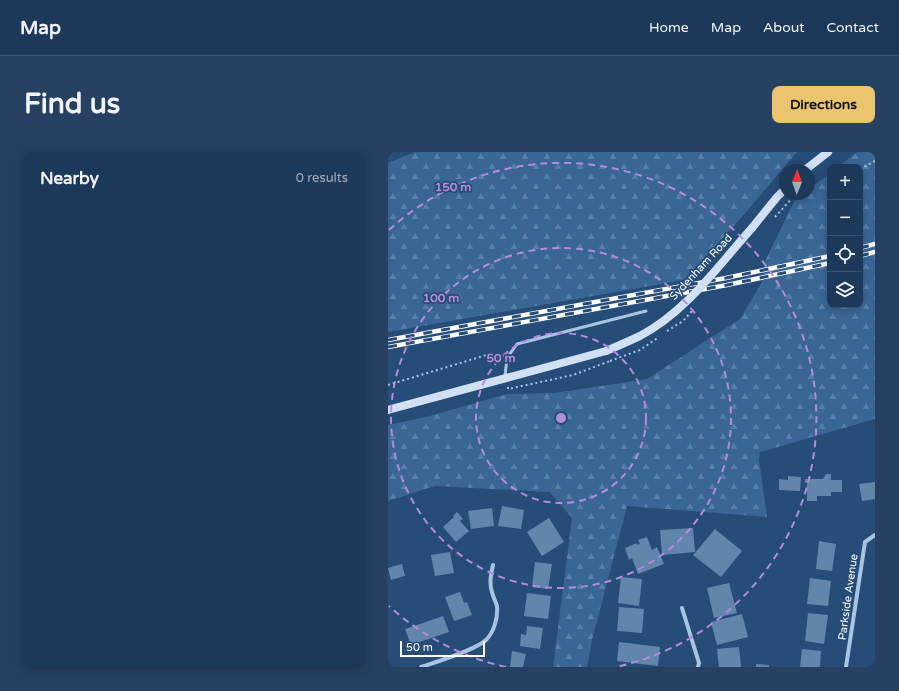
<!DOCTYPE html>
<html lang="en">
<head>
<meta charset="utf-8">
<style>
  :root { --surface:#1c395a; --page:#254060; --text:#f1f3f6; --muted:#a0acbb; --line:#3a5370; --accent:#ebc46e }
  body { margin:0; font-family:"Varela Round",sans-serif; background:var(--page); color:var(--text) }
  .controls { position:absolute; right:12px; top:12px; display:grid; overflow:hidden; border-radius:8px; box-shadow:0 2px 10px #0003 }
  .controls button { width:36px; height:36px; display:grid; place-items:center; padding:0; border:0; border-bottom:1px solid var(--line); background:var(--surface); color:var(--text); font:20px sans-serif }
  .compass { position:absolute; left:391px; top:12px; width:36px; height:36px; border-radius:50%; background:var(--surface); box-shadow:0 2px 10px #0003; rotate:1deg }
  .scale { position:absolute; left:12px; bottom:10px; width:85px; box-sizing:border-box; padding-left:4px; border:2px solid #fff; border-top:0; font-size:11px; line-height:14px; white-space:nowrap; color:#fff; -webkit-text-stroke:3px #264c78; paint-order:stroke }
  .list { margin:0; padding:0; list-style:none }
  h2 { display:flex; justify-content:space-between; align-items:center; height:52px; margin:0; padding:0 16px; font-size:17px }
  h2 small { font-size:13px; font-weight:400; color:var(--muted) }
  .icon { flex:none; width:22px; height:22px; fill:none; stroke:currentColor; stroke-width:2; stroke-linecap:round; stroke-linejoin:round }
  .map { position:relative; flex:none; width:487px; height:515px; overflow:hidden; border-radius:8px }
  header { display:flex; align-items:center; gap:24px; box-sizing:border-box; height:56px; padding:0 20px; background:var(--surface); border-bottom:1px solid var(--line) }
  header strong { font-size:19px }
  nav { display:flex; gap:22px; margin-inline-start:auto; font-size:14px }
  .intro { display:flex; align-items:center; justify-content:space-between; box-sizing:border-box; height:96px; padding:0 24px }
  h1 { margin:0; font-size:28px }
  .button { padding:10px 18px; border-radius:8px; background:var(--accent); color:#111; font-size:14px; font-weight:700 }
  main { display:flex; gap:24px; padding:0 24px }
  aside { flex:1; background:var(--surface); border-radius:8px; box-shadow:0 2px 10px #0003 }
  .map>svg:first-child { display:block }
</style>
</head>
<body>
<header>
<strong>Map</strong>
<nav><a>Home</a><a>Map</a><a>About</a><a>Contact</a></nav>
</header>
<div class="intro"><h1>Find us</h1><a class="button">Directions</a></div>
<main>
<aside>
<h2>Nearby<small>0 results</small></h2>
<ul class="list">
</ul>
</aside>
<div class="map">
<svg width="487" height="515" viewBox="0 0 487 515">
  <defs>
    <pattern id="forest-firs" width="22" height="20" patternUnits="userSpaceOnUse"><rect width="22" height="20" fill="#3a6696"/><path d="M5 1l3.5 6h-7zM16 11l3.5 6h-7z" fill="#587da6"/></pattern>
  </defs>
  <rect width="100%" height="100%" fill="#264c78"/>
  <g fill="url(#forest-firs)">
    <path d="M27,0H409L353,66L296,128L0,180V11Z"/>
    <path d="M469,0H487V267L372,300L371,308L379,365L239,354L204,488L199,515H165L184,366L162,340L47,334L0,349V273L38,265L119,242L167,241L259,227L352,167L374,130L377,109L407,48L415,42H421V37L442,21V153H472V15H450Z"/>
  </g>
  <g fill="#6285ac">
    <path d="M438,322H443V328H454V340H443V344H429V349H419V331H417V327H435Z"/>
    <path d="M400,324L413,325L412,339L391,338V327L400,328Z"/>
    <path d="M487,330V347L474,349L471,332Z"/>
    <path d="M114,354L136,358L133,377L110,374Z"/>
    <path d="M104,356L106,374L83,377L80,359Z"/>
    <path d="M69,360L75,367L72,369L81,379L68,390L55,375L66,365L65,364Z"/>
    <path d="M161,366L176,390L154,404L139,380Z"/>
    <path d="M305,376L307,400L274,403L272,378Z"/>
    <path d="M327,377L354,399L333,425L305,403Z"/>
    <path d="M259,385L264,398L269,395L276,412L250,422L244,406L241,408L237,396L249,391V393L252,392L250,388Z"/>
    <path d="M431,389L448,392L444,419L428,417Z"/>
    <path d="M62,400L66,421L47,424L43,403Z"/>
    <path d="M147,410L164,412L160,437L144,435Z"/>
    <path d="M14,412L17,424L3,428L0,416Z"/>
    <path d="M233,425L254,427L251,454L230,451Z"/>
    <path d="M422,426L443,429L440,454L419,452Z"/>
    <path d="M341,431L349,461L326,466L319,436Z"/>
    <path d="M72,440L76,451L79,450L84,463L66,469L57,445Z"/>
    <path d="M139,441L163,444L160,467L136,464Z"/>
    <path d="M231,455L256,457L254,481L229,479Z"/>
    <path d="M420,461L440,463L436,492L417,489Z"/>
    <path d="M354,462L360,485L329,493L323,470Z"/>
    <path d="M55,464L61,480L23,493L17,477Z"/>
    <path d="M139,474L155,476L152,497L132,494L133,482L138,483Z"/>
    <path d="M231,490L272,495L270,514L229,509Z"/>
    <path d="M351,495L353,515H331L329,497Z"/>
    <path d="M414,497L433,499L432,515H412Z"/>
    <path d="M124,499L138,502L135,515H122Z"/>
    <path d="M368,512L381,513V515H368Z"/>
  </g>
  <g fill="none" stroke-linecap="round" stroke-linejoin="round">
    <g stroke="#a8c4e3" stroke-width="2" stroke-dasharray="2 3" stroke-linecap="butt">
      <path d="M472,17L487,9"/>
      <path d="M387,65L408,42"/>
      <path d="M0,233L105,201L111,212"/>
      <path d="M120,235V237L185,223L222,209"/>
    </g>
    <path stroke="#a8c4e3" stroke-width="3" d="M117,224L119,206L129,192L258,159"/>
    <g stroke="#a8c4e3" stroke-width="4">
      <path d="M294,456L311,511L310,515"/>
      <path d="M33,515C48,510 88,498 98,488C106,480 110,466 109,454C108,450 105,445 104,440C101,431 103,422 105,413"/>
      <path d="M458,515L477,390L487,383"/>
    </g>
    <g stroke="#d1e1f3" stroke-width="8">
      <path d="M417,18L440,0"/>
      <path d="M364,76L389,45L397,37"/>
      <path d="M0,258L218,199"/>
    </g>
    <g stroke="#fff" stroke-width="4.5">
      <g id="rail">
        <path d="M472,96L487,92"/>
        <path d="M472,104L487,100"/>
        <path d="M0,188L338,126L442,104"/>
        <path d="M0,195L339,133L442,111"/>
      </g>
    </g>
    <use href="#rail" stroke="#264c78" stroke-width="3" stroke-dasharray="9" stroke-linecap="butt"/>
    <g stroke="#a8c4e3" stroke-width="2" stroke-dasharray="2 3" stroke-linecap="butt">
      <path d="M279,179L295,169L305,158"/>
      <path d="M222,209L252,198L271,185"/>
    </g>
    <path stroke="#d1e1f3" stroke-width="8" d="M218,199C230,194 241,189 252,184C298,160 330,114 364,76"/>
  </g>
  <g fill="none" stroke="#b68bdc" stroke-width="2" stroke-dasharray="7 5">
    <circle cx="173" cy="266" r="85"/>
    <circle cx="173" cy="266" r="170"/>
    <path d="M118 515A255 255 0 0 1 1 454M1 78A255 255 0 1 1 228 515"/>
  </g>
  <g text-anchor="middle" dominant-baseline="central" stroke-width="3.5" stroke-linejoin="round" paint-order="stroke">
    <g font-size="11" fill="#fff" stroke="#264c78">
      <text transform="translate(313 115) rotate(-47)">Sydenham Road</text>
      <text transform="translate(460 445) rotate(-82)">Parkside Avenue</text>
    </g>
  </g>
  <circle cx="173" cy="266" r="6" fill="#b68bdc" stroke="#264c78" stroke-width="2"/>
  <g font-size="12" text-anchor="middle" font-weight="bold" fill="#b68bdc" stroke="#264c78" stroke-width="3.5" stroke-linejoin="round" paint-order="stroke">
    <text x="65" y="39">150 m</text>
    <text x="53" y="150">100 m</text>
    <text x="113" y="210">50 m</text>
  </g>
</svg>
<div class="controls">
<button>+</button>
<button>−</button>
<button><svg class="icon" aria-label="locate" viewBox="0 0 24 24"><circle cx="12" cy="12" r="6"/><path d="M12 2v4M12 18v4M2 12h4M18 12h4"/></svg></button>
<button><svg class="icon" aria-label="layers" viewBox="0 0 24 24"><path d="M12 4l9 5-9 5-9-5zM3 14l9 5 9-5"/></svg></button>
</div>
<svg class="compass" viewBox="-18 -18 36 36"><path d="M0-13l5 13h-10z" fill="#e53935"/><path d="M0 13l5-13h-10z" fill="#a0acbb"/></svg>
<div class="scale">50 m</div>
</div>
</main>
</body>
</html>
